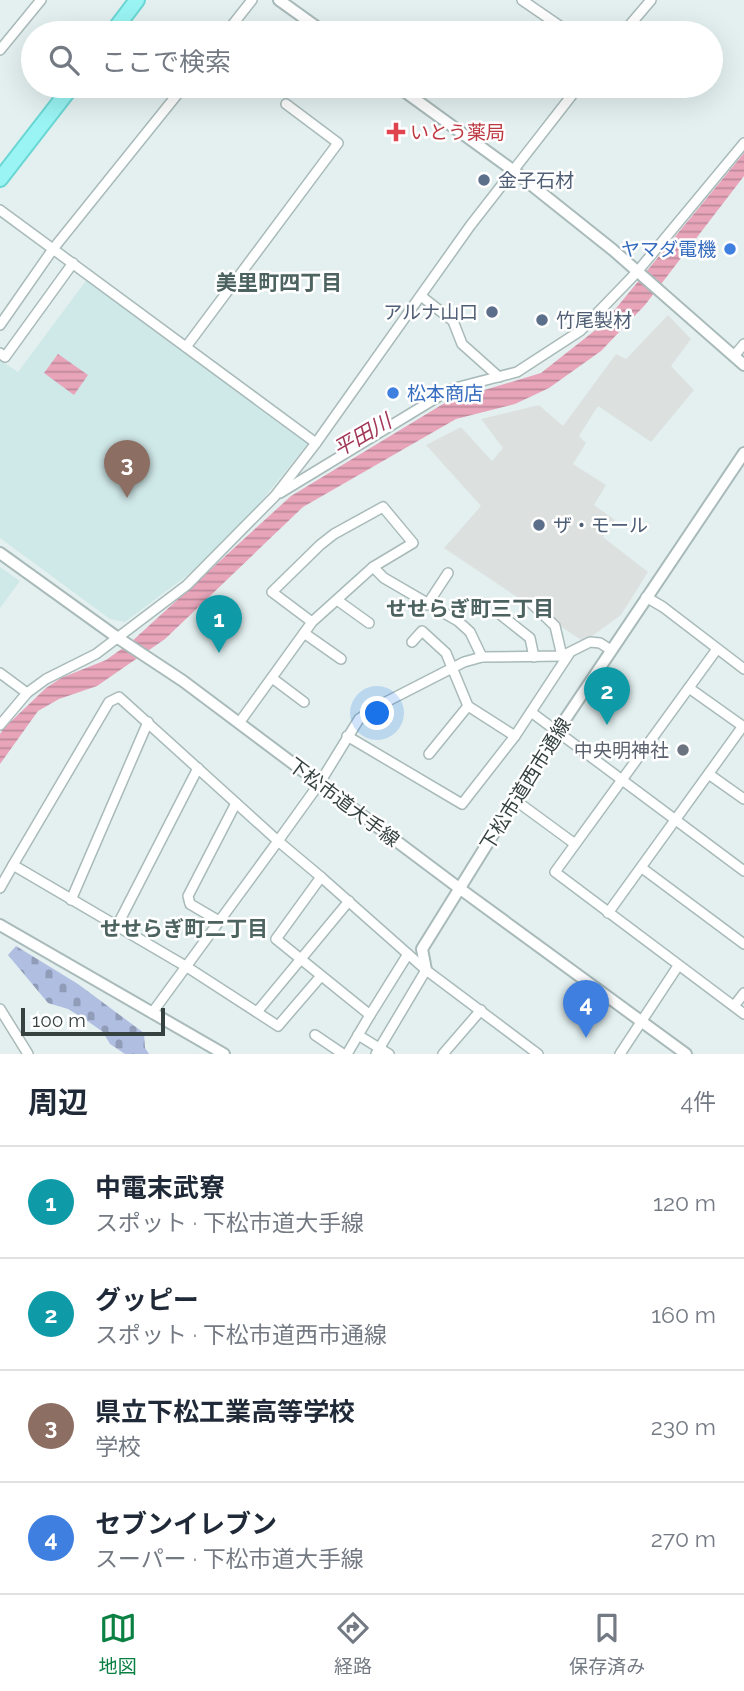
<!DOCTYPE html>
<html lang="ja">
<head>
<meta charset="utf-8">
<style>
  :root { --surface:#fff; --page:#f2f2f3; --text:#1f2937; --muted:#747a83; --line:#e0e1e3; --accent:#0b8043 }
  body { margin:0; font-family:Raleway,"Noto Sans JP",sans-serif; background:var(--page); color:var(--text) }
  .scale { position:absolute; left:21px; bottom:18px; width:144px; box-sizing:border-box; padding-left:7px; border:4px solid #354240; border-top:0; font-size:19px; line-height:24px; white-space:nowrap; color:#354240; -webkit-text-stroke:5px #fff; paint-order:stroke }
  .you { position:absolute; left:378px; top:714px; width:24px; height:24px; margin:-18px; border:5px solid #fff; border-radius:50%; background:#1a73e8; box-shadow:0 0 0 10px #1a73e833 }
  .badge { display:grid; place-items:center; width:46px; height:46px; border-radius:50%; background:var(--accent); color:#fff; font-size:23px; font-weight:700 }
  .pin { position:absolute; translate:-50% -58px; filter:drop-shadow(0 2px 4px #0008) }
  .pin::after { content:''; position:absolute; top:37px; width:24px; height:21px; background:inherit; clip-path:polygon(0 0,100% 0,50% 100%) }
  .list { margin:0; padding:0; list-style:none }
  h2 { display:flex; justify-content:space-between; align-items:center; height:91px; margin:0; padding:0 28px; font-size:30px }
  h2 small { font-size:23px; font-weight:400; color:var(--muted) }
  .list li { display:grid; grid-template-columns:46px 1fr auto; gap:21px; align-items:center; box-sizing:border-box; height:112px; padding:0 28px; border-top:2px solid var(--line) }
  .list b { display:block; font-size:26px; white-space:nowrap }
  .list p { margin:0; font-size:23px; white-space:nowrap; color:var(--muted) }
  .list em { font-size:23px; font-style:normal; color:var(--muted) }
  .icon { flex:none; width:38px; height:38px; fill:none; stroke:currentColor; stroke-width:2; stroke-linecap:round; stroke-linejoin:round }
  .map { position:relative; flex:none; width:744px; height:1054px; overflow:hidden }
  .search { position:absolute; background:var(--surface); box-shadow:0 7px 28px #0002; left:21px; right:21px; top:21px; height:77px; display:flex; align-items:center; gap:18px; box-sizing:border-box; padding:0 24px; border-radius:38px; color:var(--muted); font-size:26px }
  .sheet { height:539px; background:var(--surface) }
  nav { display:flex; justify-content:space-around; align-items:center; box-sizing:border-box; height:98px; border-top:2px solid var(--line); background:var(--surface); font-size:19px; color:var(--muted) }
  nav a { display:grid; justify-items:center; gap:4px }
  nav .on { color:var(--accent) }
  .map>svg:first-child { display:block }
</style>
</head>
<body>
<div class="map">
<svg width="744" height="1054" viewBox="0 0 744 1054">
  <defs>
    <pattern id="cemetery-stones" width="16" height="16" patternUnits="userSpaceOnUse" patternTransform="scale(1.75)"><rect width="16" height="16" fill="#b0bee1"/><path d="M2 7V4a2 2 0 0 1 4 0v3zM10 15v-3a2 2 0 0 1 4 0v3z" fill="#909cb8"/></pattern>
    <pattern id="water-rules" width="6" height="5" patternUnits="userSpaceOnUse" patternTransform="scale(1.75)"><rect width="6" height="5" fill="#e8a5ba"/><path d="M0 2.5h6" fill="none" stroke="#bd8899"/></pattern>
  </defs>
  <rect width="100%" height="100%" fill="#e4f0f0"/>
  <g fill="#cfe8e8">
    <path d="M88,278L309,442L239,529L193,571L125,622L110,619L0,538V360L18,372Z"/>
    <path d="M0,567L20,581L0,608Z"/>
  </g>
  <path fill="url(#cemetery-stones)" d="M16,946L78,984L144,1033L145,1048L149,1054H125L110,1044L103,1032L86,1020L68,1009L48,1003L8,955Z"/>
  <path fill="#dce1e0" d="M668,315L691,339L671,366L694,390L651,442L598,406L579,436L586,443L573,464L606,485L594,505L615,520L603,537L648,572L621,615L584,642L444,548L481,506L426,445L461,427L492,461L503,448L481,419L539,405L563,426L616,354L626,359Z"/>
  <g fill="url(#water-rules)">
    <path d="M744,153V176L645,305L601,351L549,388L515,404L456,419L303,507L165,639L97,686L59,699L38,711L0,764V734L3,729L46,688L61,678L106,660L130,643L291,496L448,401L541,373L603,324Z"/>
    <path d="M58,354L88,375L74,395L44,373Z"/>
  </g>
  <g fill="none" stroke-linecap="round" stroke-linejoin="round">
    <g stroke="#a8bab9" stroke-width="12">
      <g id="minor">
        <path d="M522,0L570,33"/>
        <path d="M226,33L252,0"/>
        <path d="M623,33L651,0"/>
        <path d="M0,50L41,0"/>
        <path d="M0,210L316,443"/>
        <path d="M421,296L453,321L462,344L499,377"/>
        <path d="M0,325L53,249L184,86"/>
        <path d="M186,347L338,143L286,104"/>
        <path d="M0,353L5,357L73,263"/>
        <path d="M734,356L744,344"/>
        <path d="M280,493L451,389L517,372L580,331L637,272L744,143"/>
        <path d="M373,567L384,578L458,621L470,632L482,657"/>
        <path d="M646,597L663,607L744,669"/>
        <path d="M337,600L369,623"/>
        <path d="M531,603L555,626L562,656"/>
        <path d="M427,605L448,573"/>
        <path d="M501,615L530,638L534,657"/>
        <path d="M304,633L341,659"/>
        <path d="M412,642L422,631L446,653L468,706L515,736"/>
        <path d="M717,649L555,872L744,1014"/>
        <path d="M0,673L27,693"/>
        <path d="M272,678L304,702"/>
        <path d="M689,688L744,727"/>
        <path d="M531,712L744,871"/>
        <path d="M239,723L312,622L373,567L413,543L383,507L334,534L320,545L272,592L312,622"/>
        <path d="M0,725L27,693L46,679L96,654L187,585L275,496L316,443L470,226L579,86"/>
        <path d="M347,736L462,804L515,736L569,654"/>
        <path d="M429,754L468,706"/>
        <path d="M710,775L744,799"/>
        <path d="M515,800L575,844"/>
        <path d="M642,868L744,944"/>
        <path d="M321,877L276,939L370,1015L347,1054"/>
        <path d="M0,888L13,865"/>
        <path d="M71,900L148,722"/>
        <path d="M608,913L743,726"/>
        <path d="M219,921L190,904L188,896L236,803"/>
        <path d="M117,926L198,768"/>
        <path d="M321,976L278,1026L187,967L13,865L109,702L119,697L278,841L321,877L426,970L538,1054"/>
        <path d="M734,1006L744,993"/>
        <path d="M0,1009L28,1054"/>
        <path d="M257,1012L349,901"/>
        <path d="M152,1013L278,841L319,784L359,719L378,706L464,662L482,657L562,656L590,642L600,643L611,650"/>
        <path d="M370,1015L408,954"/>
        <path d="M315,1035L343,1054"/>
        <path d="M358,1035L389,1054"/>
        <path d="M376,1054L426,970"/>
        <path d="M443,1054L481,1010"/>
        <path d="M620,1054L678,966"/>
      </g>
    </g>
    <g stroke="#a8bab9" stroke-width="14">
      <g id="tertiary">
        <path d="M279,0L325,33"/>
        <path d="M397,86L514,171L613,250L744,365"/>
        <path d="M0,553L118,638L183,681L459,888L686,1054"/>
        <path d="M0,925L224,1054"/>
        <path d="M426,970L422,949L558,730L744,453"/>
      </g>
    </g>
    <g stroke="#6bd7d4" stroke-width="18">
      <g id="primary">
        <path d="M112,33L137,0"/>
        <path d="M0,179L72,86"/>
      </g>
    </g>
    <use href="#minor" stroke="#fff" stroke-width="9"/>
    <use href="#tertiary" stroke="#fff" stroke-width="10"/>
    <use href="#primary" stroke="#99f4f3" stroke-width="14"/>
  </g>
  <path fill="#e0444e" stroke="#fff" stroke-width="2.5" d="M392.5 121.5h7v7h7v7h-7v7h-7v-7h-7v-7h7z"/>
  <g fill="#5c6f8a" stroke="#fff" stroke-width="2.5">
    <circle cx="484" cy="180" r="7"/>
    <circle cx="492" cy="312" r="7"/>
    <circle cx="542" cy="320" r="7"/>
    <circle cx="539" cy="525" r="7"/>
  </g>
  <g fill="#3f7fe0" stroke="#fff" stroke-width="2.5">
    <circle cx="730" cy="249" r="7"/>
    <circle cx="393" cy="393" r="7"/>
  </g>
  <circle fill="#6b7280" stroke="#fff" stroke-width="2.5" cx="683" cy="750" r="7"/>
  <g text-anchor="middle" dominant-baseline="central" stroke-width="5" stroke-linejoin="round" paint-order="stroke">
    <g font-size="19" fill="#be3a42" stroke="#fff" text-anchor="start">
      <text x="410" y="132">いとう薬局</text>
    </g>
    <g font-size="19" fill="#4e5e75" stroke="#fff" text-anchor="start">
      <text x="498" y="180">金子石材</text>
      <text x="478" y="312" text-anchor="end">アルナ山口</text>
      <text x="556" y="320">竹尾製材</text>
      <text x="553" y="525">ザ・モール</text>
    </g>
    <g font-size="19" fill="#366cbe" stroke="#fff" text-anchor="end">
      <text x="716" y="249">ヤマダ電機</text>
      <text x="407" y="393" text-anchor="start">松本商店</text>
    </g>
    <g font-size="19" fill="#5b616d" stroke="#fff" text-anchor="end">
      <text x="669" y="750">中央明神社</text>
    </g>
    <g font-size="19" fill="#354240" stroke="#fff">
      <text transform="translate(525 784) rotate(-58)">下松市道西市通線</text>
      <text transform="translate(344 802) rotate(37)">下松市道大手線</text>
    </g>
    <g font-size="21" font-weight="bold" fill="#4d6360" stroke="#fff">
      <text x="279" y="282">美里町四丁目</text>
      <text x="470" y="608">せせらぎ町三丁目</text>
      <text x="184" y="928">せせらぎ町二丁目</text>
    </g>
    <g font-size="21" font-style="italic" fill="#a23959" stroke="#fff">
      <text transform="translate(362 435) rotate(-30)">平田川</text>
    </g>
  </g>
</svg>
<div class="scale">100 m</div>
<div class="you"></div>
<div class="pin badge" style="left:219px;top:653px;background:#0f9aa8">1</div>
<div class="pin badge" style="left:607px;top:725px;background:#0f9aa8">2</div>
<div class="pin badge" style="left:127px;top:498px;background:#8d6e63">3</div>
<div class="pin badge" style="left:586px;top:1038px;background:#3f7fe0">4</div>
<div class="search"><svg class="icon" aria-label="search" viewBox="0 0 24 24"><circle cx="10" cy="10" r="6"/><path d="M15 15l6 6"/></svg>ここで検索</div>
</div>
<section class="sheet">
<h2>周辺<small>4件</small></h2>
<ul class="list">
<li><span class="badge" style="background:#0f9aa8">1</span><div><b>中電末武寮</b><p>スポット · 下松市道大手線</p></div><em>120 m</em></li>
<li><span class="badge" style="background:#0f9aa8">2</span><div><b>グッピー</b><p>スポット · 下松市道西市通線</p></div><em>160 m</em></li>
<li><span class="badge" style="background:#8d6e63">3</span><div><b>県立下松工業高等学校</b><p>学校</p></div><em>230 m</em></li>
<li><span class="badge" style="background:#3f7fe0">4</span><div><b>セブンイレブン</b><p>スーパー · 下松市道大手線</p></div><em>270 m</em></li>
</ul>
</section>
<nav>
<a class="on"><svg class="icon" aria-label="map" viewBox="0 0 24 24"><path d="M3 6l6-2 6 2 6-2v14l-6 2-6-2-6 2zM9 4v14M15 6v14"/></svg>地図</a>
<a><svg class="icon" aria-label="directions" viewBox="0 0 24 24"><path d="M12 3l9 9-9 9-9-9zM9 14v-3h6M13 9l2 2-2 2"/></svg>経路</a>
<a><svg class="icon" aria-label="saved" viewBox="0 0 24 24"><path d="M7 4h10v16l-5-4-5 4z"/></svg>保存済み</a>
</nav>
</body>
</html>
